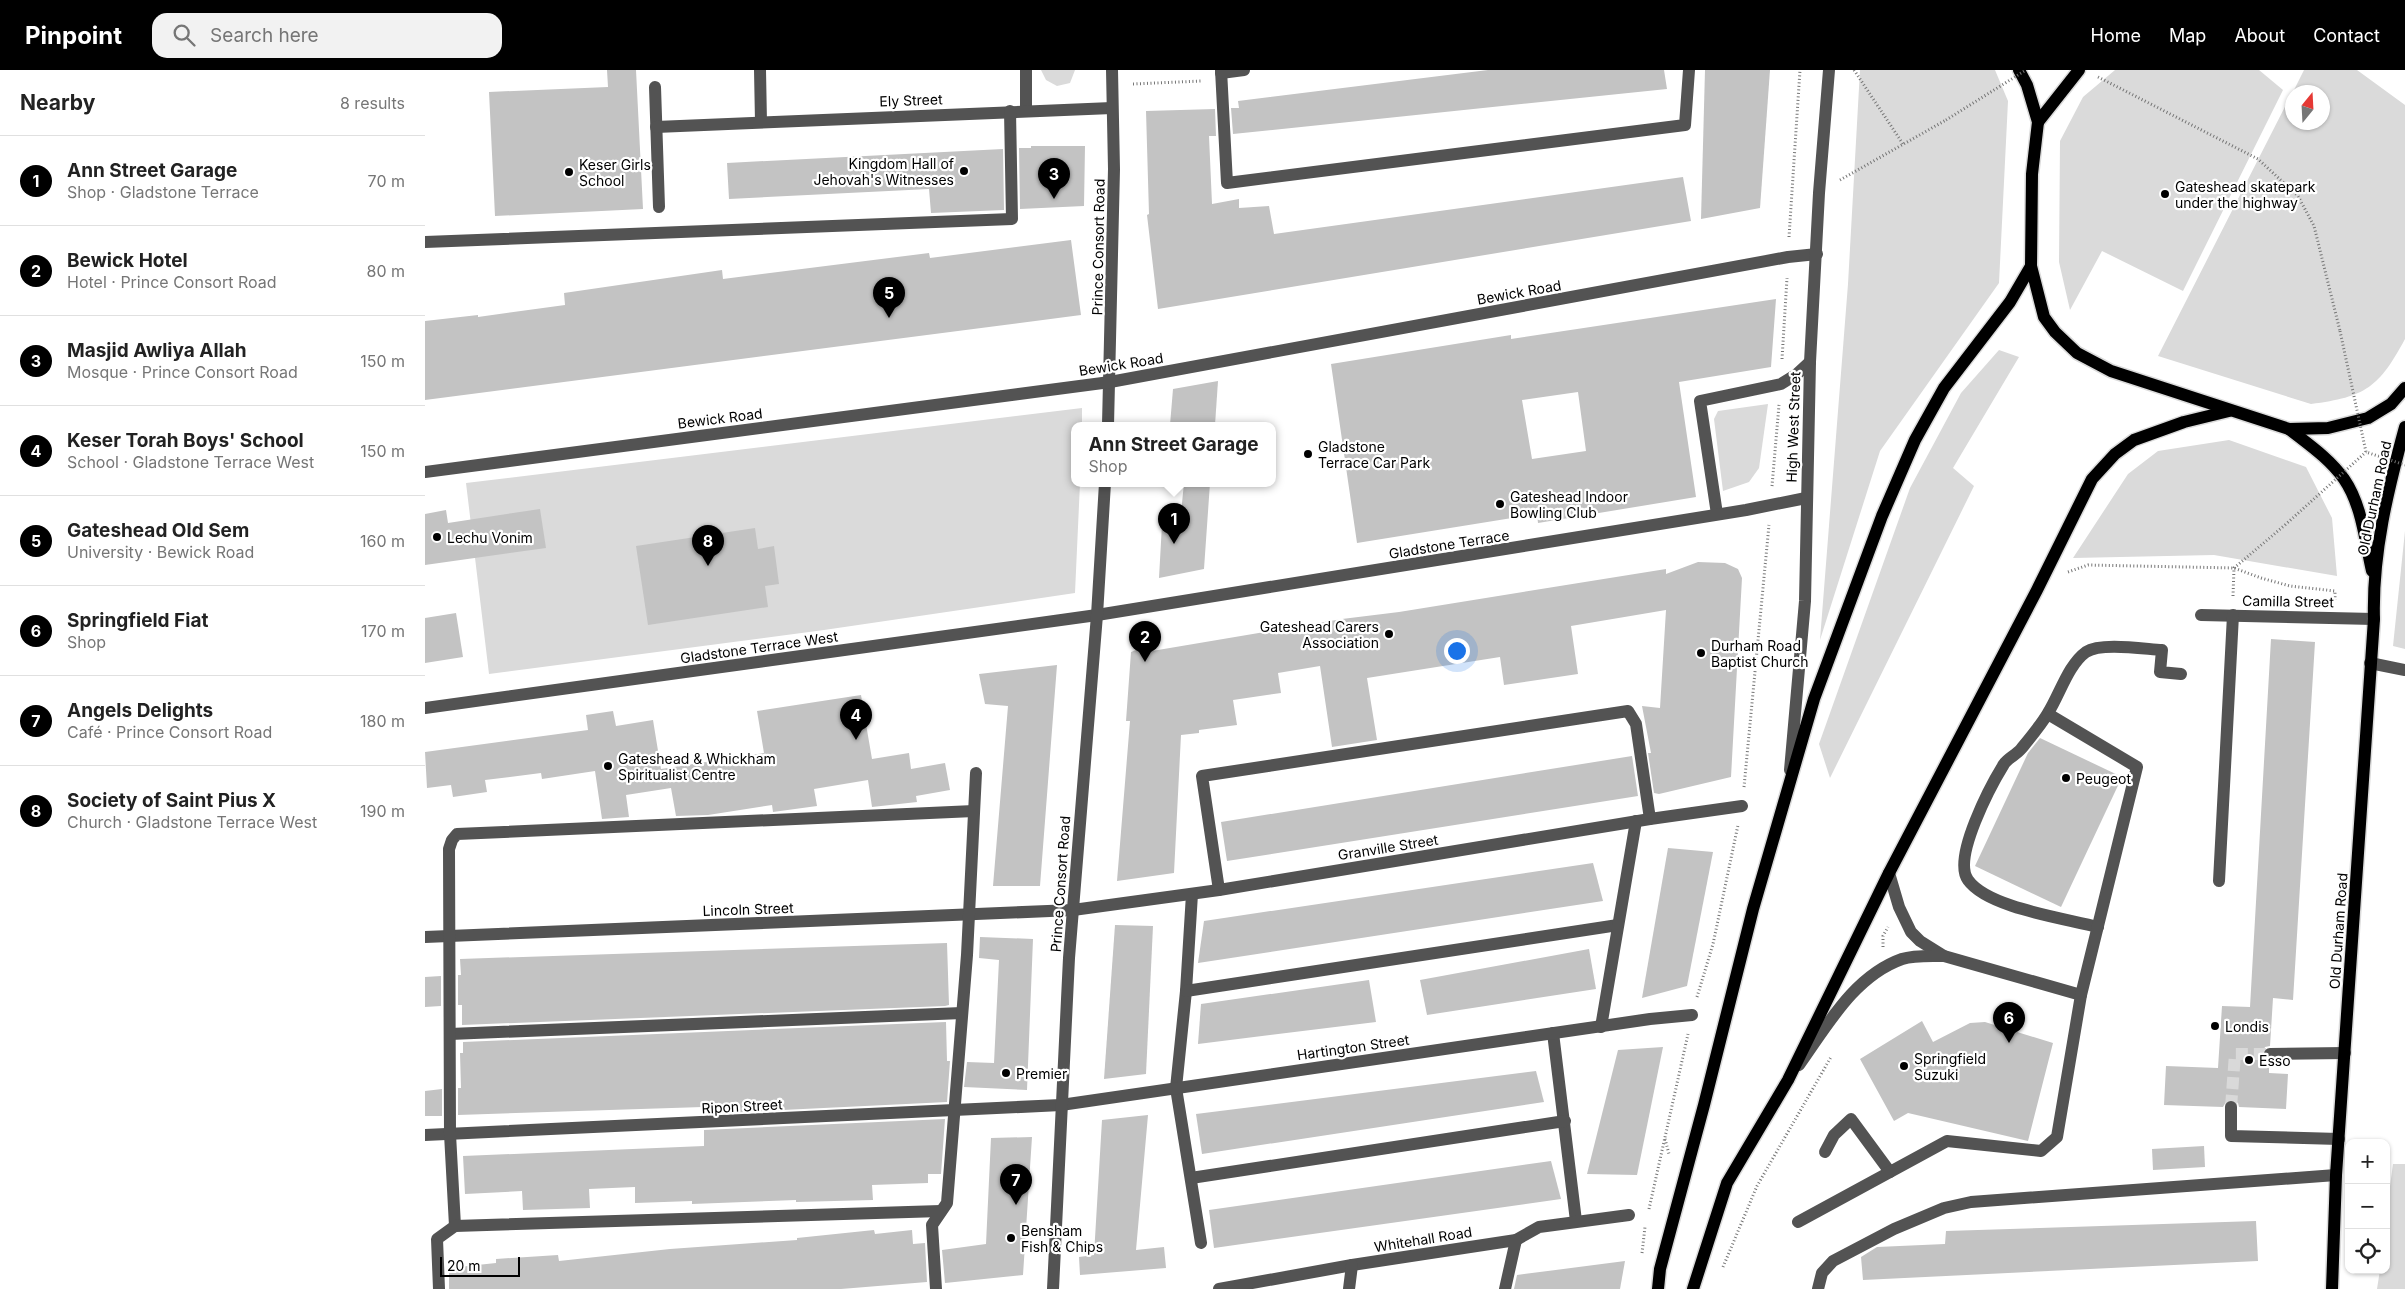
<!DOCTYPE html>
<html lang="en">
<head>
<meta charset="utf-8">
<style>
  :root { --surface:#fff; --page:#f2f2f2; --text:#222; --muted:#767676; --line:#e0e0e0; --accent:#000 }
  body { margin:0; font-family:Inter,sans-serif; background:var(--page); color:var(--text) }
  .controls { position:absolute; right:15px; bottom:15px; display:grid; overflow:hidden; border-radius:10px; box-shadow:0 1px 4px #0004 }
  .controls button { width:45px; height:45px; display:grid; place-items:center; padding:0; border:0; border-bottom:1px solid var(--line); background:var(--surface); color:var(--text); font:25px sans-serif }
  .compass { position:absolute; left:1860px; top:15px; width:45px; height:45px; border-radius:50%; background:var(--surface); box-shadow:0 1px 4px #0004; rotate:18deg }
  .scale { position:absolute; left:15px; bottom:12px; width:80px; box-sizing:border-box; padding-left:5px; border:2px solid #000; border-top:0; font-size:14px; line-height:18px; white-space:nowrap; color:#000; -webkit-text-stroke:4px #fff; paint-order:stroke }
  .you { position:absolute; left:1031px; top:580px; width:18px; height:18px; margin:-12px; border:4px solid #fff; border-radius:50%; background:#1a73e8; box-shadow:0 0 0 8px #1a73e833 }
  .badge { display:grid; place-items:center; width:32px; height:32px; border-radius:50%; background:var(--accent); color:#fff; font-size:16px; font-weight:700 }
  .pin { position:absolute; translate:-50% -41px; filter:drop-shadow(0 1px 2px #0008) }
  .pin::after { content:''; position:absolute; top:26px; width:18px; height:15px; background:inherit; clip-path:polygon(0 0,100% 0,50% 100%) }
  .popup { position:absolute; left:646px; top:352px; width:205px; height:65px; box-sizing:border-box; display:grid; place-content:center; border-radius:10px; background:var(--surface); filter:drop-shadow(0 1px 4px #0005); font-size:16px; white-space:nowrap; color:var(--muted) }
  .popup b { font-size:19px; color:var(--text) }
  .popup::after { content:''; position:absolute; left:50%; top:100%; margin-left:-10px; border:10px solid transparent; border-top-color:var(--surface) }
  .list { margin:0; padding:0; list-style:none }
  h2 { display:flex; justify-content:space-between; align-items:center; height:65px; margin:0; padding:0 20px; font-size:21px }
  h2 small { font-size:16px; font-weight:400; color:var(--muted) }
  .list li { display:grid; grid-template-columns:32px 1fr auto; gap:15px; align-items:center; box-sizing:border-box; height:90px; padding:0 20px; border-top:1px solid var(--line) }
  .list b { display:block; font-size:19px; white-space:nowrap }
  .list p { margin:0; font-size:16px; white-space:nowrap; color:var(--muted) }
  .list em { font-size:16px; font-style:normal; color:var(--muted) }
  .icon { flex:none; width:28px; height:28px; fill:none; stroke:currentColor; stroke-width:2; stroke-linecap:round; stroke-linejoin:round }
  .map { position:relative; flex:none; width:1980px; height:1219px; overflow:hidden }
  header { display:flex; align-items:center; gap:30px; box-sizing:border-box; height:70px; padding:0 25px; background:var(--accent); color:#fff }
  header strong { font-size:24px }
  nav { display:flex; gap:28px; margin-inline-start:auto; font-size:18px }
  .search { width:350px; height:45px; background:var(--page); display:flex; align-items:center; gap:12px; box-sizing:border-box; padding:0 18px; border-radius:15px; color:var(--muted); font-size:19px }
  main { display:flex }
  aside { flex:1; background:var(--surface) }
  .map>svg:first-child { display:block }
</style>
</head>
<body>
<header>
<strong>Pinpoint</strong>
<div class="search"><svg class="icon" aria-label="search" viewBox="0 0 24 24"><circle cx="10" cy="10" r="6"/><path d="M15 15l6 6"/></svg>Search here</div>
<nav><a>Home</a><a>Map</a><a>About</a><a>Contact</a></nav>
</header>
<main>
<aside>
<h2>Nearby<small>8 results</small></h2>
<ul class="list">
<li><span class="badge">1</span><div><b>Ann Street Garage</b><p>Shop · Gladstone Terrace</p></div><em>70 m</em></li>
<li><span class="badge">2</span><div><b>Bewick Hotel</b><p>Hotel · Prince Consort Road</p></div><em>80 m</em></li>
<li><span class="badge">3</span><div><b>Masjid Awliya Allah</b><p>Mosque · Prince Consort Road</p></div><em>150 m</em></li>
<li><span class="badge">4</span><div><b>Keser Torah Boys' School</b><p>School · Gladstone Terrace West</p></div><em>150 m</em></li>
<li><span class="badge">5</span><div><b>Gateshead Old Sem</b><p>University · Bewick Road</p></div><em>160 m</em></li>
<li><span class="badge">6</span><div><b>Springfield Fiat</b><p>Shop</p></div><em>170 m</em></li>
<li><span class="badge">7</span><div><b>Angels Delights</b><p>Café · Prince Consort Road</p></div><em>180 m</em></li>
<li><span class="badge">8</span><div><b>Society of Saint Pius X</b><p>Church · Gladstone Terrace West</p></div><em>190 m</em></li>
</ul>
</aside>
<div class="map">
<svg width="1980" height="1219" viewBox="0 0 1980 1219">
  <rect width="100%" height="100%" fill="#fff"/>
  <g fill="#dadada">
    <path d="M616,0H650L645,13L632,16L621,10Z"/>
    <path d="M1435,0H1570L1583,31L1574,213L1455,381L1395,570L1423,214Z"/>
    <path d="M1690,0H1834L1858,20L1758,221L1677,181L1645,240L1634,192L1635,71L1658,27Z"/>
    <path d="M1879,0H1932L1980,35V269C1954,317 1941,327 1886,334L1733,286L1867,23L1868,52H1898V22H1868Z"/>
    <path d="M1574,280L1594,287L1528,398L1549,416L1405,708L1394,674L1485,418L1536,323Z"/>
    <path d="M1343,334L1334,398L1324,412L1298,421L1289,349L1293,341Z"/>
    <path d="M657,338V355H650V413H655L650,523L399,560L64,604L41,413Z"/>
    <path d="M1804,370L1881,397L1907,448L1912,506L1789,485L1648,488L1703,404L1733,381Z"/>
    <path d="M1980,461V579L1968,576Z"/>
    <path d="M1968,1094H1980V1219H1952L1955,1200H1961V1146Z"/>
  </g>
  <g fill="#c3c3c3" fill-rule="evenodd">
    <path d="M182,0H211L218,139L70,146L64,22L183,17Z"/>
    <path d="M1063,0H1239L1242,19L808,64L806,38H814L813,31Z"/>
    <path d="M1280,0H1345L1335,138L1276,149Z"/>
    <path d="M790,39L791,66H784L787,134L814,129V138L844,136L849,164L1258,107L1266,151L733,239L722,145L724,144L721,41Z"/>
    <path d="M606,76H660L659,136L595,139L594,78H606Z"/>
    <path d="M578,79L579,140L506,143L504,119L304,129L302,93Z"/>
    <path d="M646,170L656,245L0,330V251L53,245V247L140,235L139,223L297,200L298,209L504,183L505,188Z"/>
    <path d="M1351,229L1346,297L1254,312L1271,427L1113,453L1112,444L932,473L906,294L1086,265V269ZM1153,322L1161,381L1107,389L1097,330Z"/>
    <path d="M793,311L790,355H745L748,319Z"/>
    <path d="M759,413H785L779,499L734,508L737,454L755,453Z"/>
    <path d="M115,439L121,478L0,495V444L21,440L23,453Z"/>
    <path d="M330,458L333,479L349,476L354,514L340,516L343,537L223,555L211,476Z"/>
    <path d="M1273,492L1300,493L1313,499L1317,508L1306,707L1234,724L1229,723L1223,683H1226L1217,636L1235,638L1241,540L1146,556L1153,604L1079,615L1075,587L942,608L952,670L907,677L895,596L853,603L856,623L808,630L812,655L774,660V663L756,665L749,803L692,811L705,651H701L706,582L711,580L716,568L727,581L917,549L974,542L1241,499V504Z"/>
    <path d="M31,543L38,587L0,593V548Z"/>
    <path d="M1846,569L1890,572L1868,930L1848,928L1845,976L1840,977L1837,984L1838,989L1844,992V1003L1863,1004L1861,1039L1814,1037L1813,1033L1806,1029L1802,1030L1798,1037L1739,1035L1741,996L1793,998L1797,936L1825,937Z"/>
    <path d="M632,595L615,816H568L583,636L560,634L554,604Z"/>
    <path d="M436,625L447,689L484,683L486,699L520,693L525,720L491,726L492,732L447,737L443,710L389,719L392,736L348,742L347,735L283,745L251,746L246,718L201,725L204,747L177,749L170,701L117,709L116,703L60,710L62,722L28,727L26,715L2,718L0,682L163,660L161,645L188,641L191,656L228,650L236,699L339,683L332,641Z"/>
    <path d="M1615,668L1697,707L1636,837L1550,796L1603,683Z"/>
    <path d="M1207,686L1213,726L802,791L796,752Z"/>
    <path d="M1243,778L1288,782L1262,916L1217,928Z"/>
    <path d="M1168,793L1178,831L773,893L779,851Z"/>
    <path d="M690,855L728,856L721,1004L679,1009Z"/>
    <path d="M555,867L608,869L602,1020L539,1017L542,992L569,993L574,890L554,888Z"/>
    <path d="M522,873L524,935L520,936L37,955V935H33V905H36L35,889Z"/>
    <path d="M1164,879L1171,919L1002,945L995,910Z"/>
    <path d="M16,906V936L0,937V907Z"/>
    <path d="M944,910L951,952L773,974L776,934Z"/>
    <path d="M1497,951L1508,972L1545,953L1560,952L1628,973L1603,1071L1483,1043L1469,1051L1435,989Z"/>
    <path d="M521,952L522,991H525L522,1032L278,1044V1037L33,1045V1018H36L35,983H38V972Z"/>
    <path d="M1238,977L1212,1105L1162,1104L1193,980Z"/>
    <path d="M1111,1001L1119,1032L777,1084L771,1044Z"/>
    <path d="M17,1019V1046H0V1021Z"/>
    <path d="M723,1045L711,1180L739,1177L741,1198L655,1205L654,1187L669,1185L677,1050Z"/>
    <path d="M520,1049L516,1104H503V1113L447,1115L448,1130L371,1132V1130L267,1134V1131L210,1133V1117L164,1119L165,1138L98,1140L97,1121L40,1124L38,1086L279,1076V1060Z"/>
    <path d="M607,1067L598,1205L520,1213L517,1180L561,1174L566,1068Z"/>
    <path d="M1779,1076L1780,1097L1728,1100L1727,1079Z"/>
    <path d="M1126,1091L1136,1129L789,1178L784,1140Z"/>
    <path d="M1831,1151L1833,1191L1438,1210L1436,1187L1452,1177L1520,1174L1521,1161Z"/>
    <path d="M449,1160L450,1164L487,1160L488,1174L500,1173L502,1212L416,1219H24V1198L71,1193V1189L133,1185L134,1191L245,1179L372,1170V1168Z"/>
    <path d="M1200,1191L1195,1219H1089L1092,1205Z"/>
  </g>
  <g fill="none" stroke-linecap="round" stroke-linejoin="round">
    <path stroke="#d9d9d9" stroke-width="12" stroke-dasharray="12 6" stroke-linecap="butt" d="M1806,1037L1810,984H1845"/>
    <g stroke="#dbdbdb" stroke-width="15">
      <g id="major">
        <path d="M1594,0L1602,15L1613,52L1607,104L1606,196L1619,247L1630,262L1652,283L1686,301L1864,359L1903,358L1943,348L1966,334L1980,318"/>
        <path d="M1613,52L1654,0"/>
        <path d="M1864,359C1883,374 1904,388 1919,409C1937,435 1940,471 1947,501"/>
        <path d="M1233,1219L1235,1199L1279,1035L1328,839L1389,629L1457,446L1490,370L1519,318L1585,232L1606,196"/>
        <path d="M1268,1219L1302,1113L1363,1010L1464,803L1612,520L1667,409L1690,384L1709,370L1759,352L1804,341"/>
        <path d="M1907,1219L1911,1105L1949,549C1947,484 1963,419 1980,357"/>
      </g>
    </g>
    <g stroke="#757575" stroke-width="3" stroke-dasharray="1 2.5" stroke-linecap="butt">
      <path d="M1429,0L1478,74"/>
      <path d="M1673,7L1833,89L1873,126L1889,156L1915,261"/>
      <path d="M708,14L776,11"/>
      <path d="M1415,110L1521,50"/>
      <path d="M1364,167L1375,0"/>
      <path d="M1357,289L1362,208"/>
      <path d="M1347,416L1354,335"/>
      <path d="M1643,502L1663,495L1809,498L1836,508L1865,516L1910,521V530"/>
      <path d="M1808,526L1809,498L1860,455"/>
      <path d="M1319,717L1344,455"/>
      <path d="M1458,877V866L1463,857"/>
      <path d="M1272,927L1288,874L1313,755"/>
      <path d="M1240,1069L1244,1084"/>
      <path d="M1224,1139L1263,964"/>
      <path d="M1217,1183L1220,1157"/>
      <path d="M1298,1197L1332,1116L1406,987"/>
    </g>
    <g stroke="#535353" stroke-width="12">
      <path d="M335,0L336,52"/>
      <path d="M796,0L802,113L1260,55L1264,0"/>
      <path d="M796,3L819,0"/>
      <path d="M230,17L234,137"/>
      <path d="M601,41V0"/>
      <path d="M231,57L687,38"/>
      <path d="M0,172L587,149L585,41"/>
      <path d="M683,355L689,99L687,0"/>
      <path d="M0,402L685,312L1363,187L1392,184"/>
      <path d="M1292,444L1275,331L1356,314L1372,304L1385,292"/>
      <path d="M1776,545L1949,549"/>
      <path d="M1945,593L1980,600"/>
      <path d="M0,638L672,545L1321,440L1381,428"/>
      <path d="M1365,700L1380,531L1385,292L1394,123L1404,0"/>
      <path d="M1464,803L1474,837L1486,862L1495,871L1519,886L1656,925"/>
      <path d="M1794,811L1808,545"/>
      <path d="M794,820L777,706L1203,641L1211,654L1225,749"/>
      <path d="M767,824L761,921L751,1018L776,1173"/>
      <path d="M1673,857C1639,848 1563,838 1543,810C1527,788 1566,715 1579,694C1583,688 1591,685 1596,679C1605,668 1616,655 1623,643C1635,624 1643,595 1661,582C1676,572 1719,579 1737,580L1735,602L1756,604"/>
      <path d="M0,867L648,840L794,820L1225,749L1317,736"/>
      <path d="M761,921L1193,855"/>
      <path d="M1176,957L1211,751"/>
      <path d="M1128,963L1151,1151"/>
      <path d="M25,964L537,943"/>
      <path d="M1845,984L1920,983"/>
      <path d="M1374,995C1402,956 1429,906 1477,889C1489,885 1506,886 1519,886"/>
      <path d="M1806,1037V1066L1914,1069"/>
      <path d="M0,1065L636,1035L1225,949L1267,945"/>
      <path d="M1400,1082L1409,1065L1426,1049L1465,1102"/>
      <path d="M766,1108L1140,1051"/>
      <path d="M1373,1152L1522,1071L1616,1081L1632,1067L1656,925L1712,697L1623,644"/>
      <path d="M30,1156L25,1064L24,779L27,770L32,764L549,741"/>
      <path d="M14,1219L12,1169L30,1156L516,1141"/>
      <path d="M511,1219L507,1155L522,1133L542,885L551,703"/>
      <path d="M628,1219L644,888L672,545L680,413"/>
      <path d="M794,1219L927,1195L1091,1170L1114,1157L1204,1145"/>
      <path d="M924,1219L927,1195"/>
      <path d="M1080,1219L1091,1170"/>
      <path d="M1393,1219L1397,1203L1408,1191L1469,1159L1519,1138L1546,1132L1911,1105"/>
    </g>
    <use href="#major" stroke="#000" stroke-width="12"/>
    <g stroke="#757575" stroke-width="3" stroke-dasharray="1 2.5" stroke-linecap="butt">
      <path d="M1521,50L1601,0"/>
      <path d="M1915,261L1941,382L1980,395"/>
      <path d="M1860,455L1941,382"/>
    </g>
  </g>
  <g fill="#000" stroke="#fff" stroke-width="2">
    <circle cx="539" cy="101" r="5"/>
    <circle cx="144" cy="102" r="5"/>
    <circle cx="1740" cy="124" r="5"/>
    <circle cx="883" cy="384" r="5"/>
    <circle cx="1075" cy="434" r="5"/>
    <circle cx="12" cy="467" r="5"/>
    <circle cx="964" cy="564" r="5"/>
    <circle cx="1276" cy="583" r="5"/>
    <circle cx="183" cy="696" r="5"/>
    <circle cx="1641" cy="708" r="5"/>
    <circle cx="1790" cy="956" r="5"/>
    <circle cx="1824" cy="990" r="5"/>
    <circle cx="1479" cy="996" r="5"/>
    <circle cx="581" cy="1003" r="5"/>
    <circle cx="586" cy="1168" r="5"/>
  </g>
  <g text-anchor="middle" dominant-baseline="central" stroke-width="4.5" stroke-linejoin="round" paint-order="stroke">
    <g font-size="14" fill="#000" stroke="#fff">
      <text transform="translate(486 30) rotate(-2)">Ely Street</text>
      <text transform="translate(673 177) rotate(-89)">Prince Consort Road</text>
      <text transform="translate(1094 222) rotate(-10)">Bewick Road</text>
      <text transform="translate(696 294) rotate(-9)">Bewick Road</text>
      <text transform="translate(295 348) rotate(-7)">Bewick Road</text>
      <text transform="translate(1368 357) rotate(-88)">High West Street</text>
      <text transform="translate(1949 428) rotate(-78)">Old Durham Road</text>
      <text transform="translate(1024 474) rotate(-9)">Gladstone Terrace</text>
      <text transform="translate(1863 531) rotate(1)">Camilla Street</text>
      <text transform="translate(334 577) rotate(-8)">Gladstone Terrace West</text>
      <text transform="translate(963 777) rotate(-9)">Granville Street</text>
      <text transform="translate(635 814) rotate(-86)">Prince Consort Road</text>
      <text transform="translate(323 839) rotate(-2)">Lincoln Street</text>
      <text transform="translate(1913 861) rotate(-86)">Old Durham Road</text>
      <text transform="translate(928 977) rotate(-8)">Hartington Street</text>
      <text transform="translate(317 1036) rotate(-3)">Ripon Street</text>
      <text transform="translate(998 1169) rotate(-9)">Whitehall Road</text>
    </g>
    <g font-size="14" fill="#000" stroke="#fff" text-anchor="start">
      <text x="529" y="93" text-anchor="end">Kingdom Hall of<tspan x="529" dy="16">Jehovah's Witnesses</tspan></text>
      <text x="154" y="94">Keser Girls<tspan x="154" dy="16">School</tspan></text>
      <text x="1750" y="116">Gateshead skatepark<tspan x="1750" dy="16">under the highway</tspan></text>
      <text x="893" y="376">Gladstone<tspan x="893" dy="16">Terrace Car Park</tspan></text>
      <text x="1085" y="426">Gateshead Indoor<tspan x="1085" dy="16">Bowling Club</tspan></text>
      <text x="22" y="467">Lechu Vonim</text>
      <text x="954" y="556" text-anchor="end">Gateshead Carers<tspan x="954" dy="16">Association</tspan></text>
      <text x="1286" y="575">Durham Road<tspan x="1286" dy="16">Baptist Church</tspan></text>
      <text x="193" y="688">Gateshead &amp; Whickham<tspan x="193" dy="16">Spiritualist Centre</tspan></text>
      <text x="1651" y="708">Peugeot</text>
      <text x="1800" y="956">Londis</text>
      <text x="1489" y="988">Springfield<tspan x="1489" dy="16">Suzuki</tspan></text>
      <text x="1834" y="990">Esso</text>
      <text x="591" y="1003">Premier</text>
      <text x="596" y="1160">Bensham<tspan x="596" dy="16">Fish &amp; Chips</tspan></text>
    </g>
  </g>
</svg>
<div class="controls">
<button>+</button>
<button>−</button>
<button><svg class="icon" aria-label="locate" viewBox="0 0 24 24"><circle cx="12" cy="12" r="6"/><path d="M12 2v4M12 18v4M2 12h4M18 12h4"/></svg></button>
</div>
<svg class="compass" viewBox="-18 -18 36 36"><path d="M0-13l5 13h-10z" fill="#e53935"/><path d="M0 13l5-13h-10z" fill="#767676"/></svg>
<div class="scale">20 m</div>
<div class="you"></div>
<div class="pin badge" style="left:749px;top:474px">1</div>
<div class="popup"><b>Ann Street Garage</b>Shop</div>
<div class="pin badge" style="left:720px;top:592px">2</div>
<div class="pin badge" style="left:629px;top:129px">3</div>
<div class="pin badge" style="left:431px;top:670px">4</div>
<div class="pin badge" style="left:464px;top:248px">5</div>
<div class="pin badge" style="left:1584px;top:973px">6</div>
<div class="pin badge" style="left:591px;top:1135px">7</div>
<div class="pin badge" style="left:283px;top:496px">8</div>
</div>
</main>
</body>
</html>
